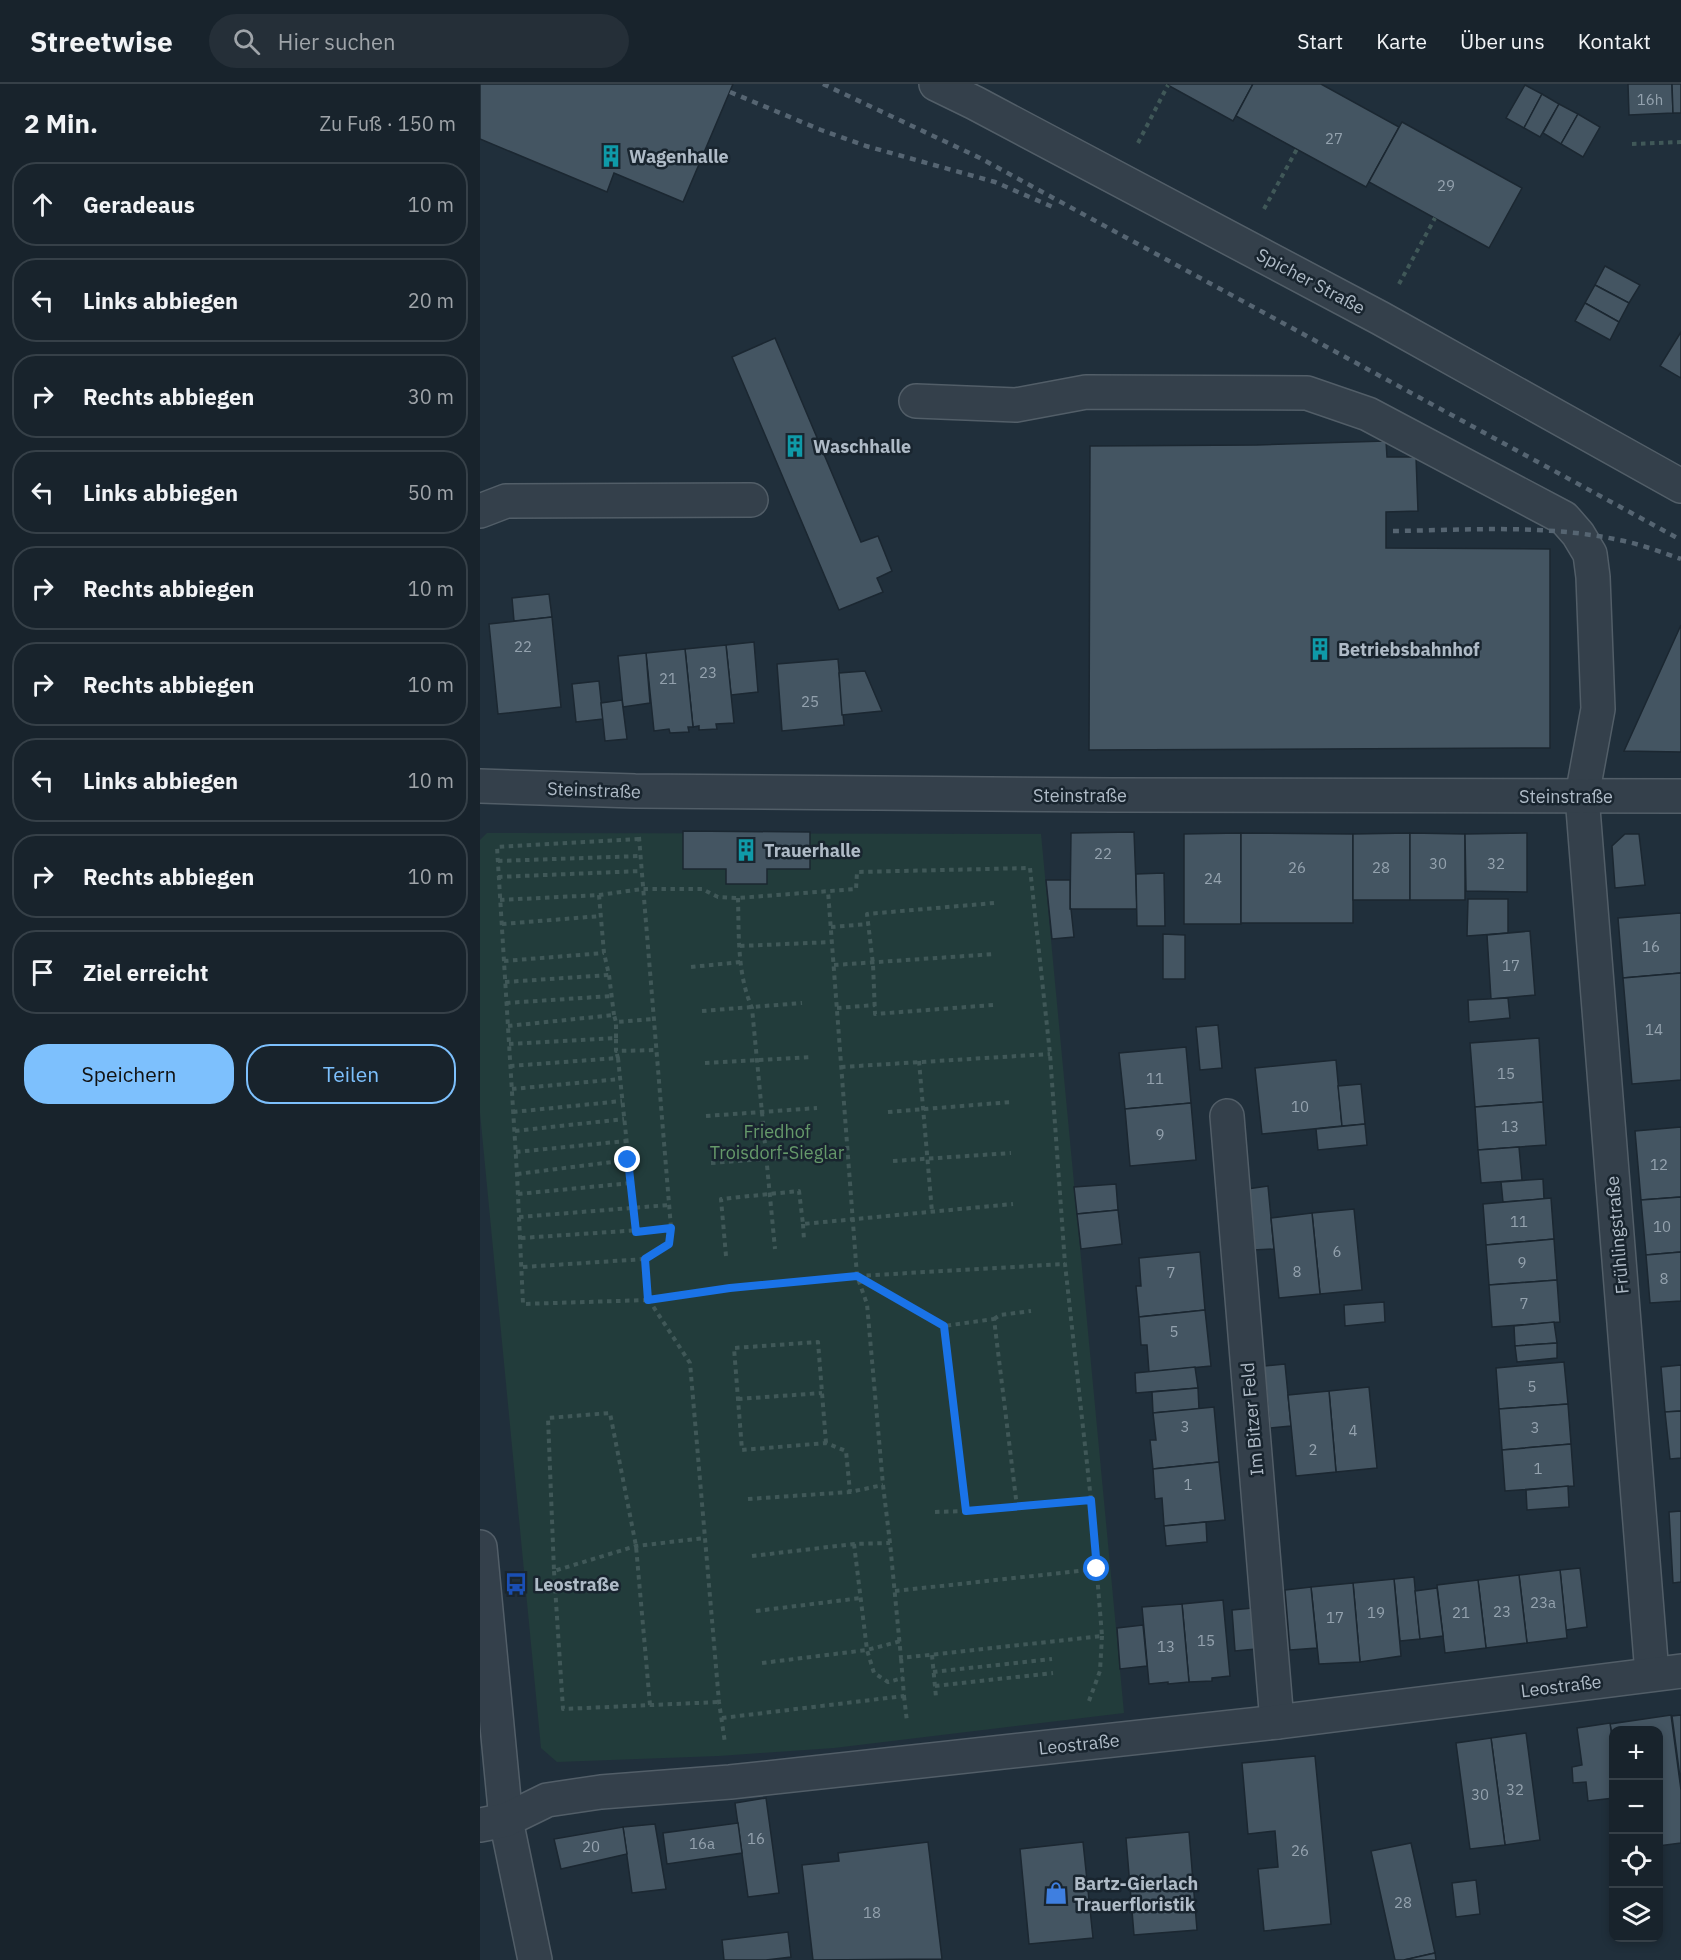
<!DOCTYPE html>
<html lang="de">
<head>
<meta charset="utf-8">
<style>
  :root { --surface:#18232c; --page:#252f38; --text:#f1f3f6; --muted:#9fa4a9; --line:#364048; --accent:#7dc0fd }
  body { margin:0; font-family:"IBM Plex Sans",sans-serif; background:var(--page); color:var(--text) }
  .controls { position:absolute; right:18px; bottom:18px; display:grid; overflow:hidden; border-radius:12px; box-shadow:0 3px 9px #0003 }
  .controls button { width:54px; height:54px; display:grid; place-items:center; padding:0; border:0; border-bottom:2px solid var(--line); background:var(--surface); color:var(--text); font:30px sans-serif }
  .stop { position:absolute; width:18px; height:18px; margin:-14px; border:4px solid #1a73e8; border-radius:50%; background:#fff }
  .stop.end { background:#1a73e8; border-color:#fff; box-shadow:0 2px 6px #0008 }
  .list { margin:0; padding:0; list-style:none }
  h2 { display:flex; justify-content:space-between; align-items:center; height:78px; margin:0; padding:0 24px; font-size:26px }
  h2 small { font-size:20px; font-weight:400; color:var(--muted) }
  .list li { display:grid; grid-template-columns:39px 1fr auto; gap:18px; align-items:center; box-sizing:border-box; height:84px; margin:0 12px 12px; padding:0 12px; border:2px solid var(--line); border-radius:24px }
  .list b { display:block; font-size:22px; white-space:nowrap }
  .list em { font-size:20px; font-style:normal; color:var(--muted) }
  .actions { display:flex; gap:12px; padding:18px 24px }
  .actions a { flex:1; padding:14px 0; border:2px solid var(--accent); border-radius:24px; text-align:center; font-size:21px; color:var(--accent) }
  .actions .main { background:var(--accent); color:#111 }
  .icon { flex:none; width:33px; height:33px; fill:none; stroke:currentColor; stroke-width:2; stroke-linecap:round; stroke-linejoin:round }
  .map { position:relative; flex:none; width:1201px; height:1876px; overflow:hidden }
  header { display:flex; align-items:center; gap:36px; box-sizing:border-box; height:84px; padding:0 30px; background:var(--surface); border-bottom:2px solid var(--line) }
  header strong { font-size:28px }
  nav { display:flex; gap:33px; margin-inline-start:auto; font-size:21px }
  .search { width:420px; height:54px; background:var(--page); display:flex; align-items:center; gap:15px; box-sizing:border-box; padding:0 21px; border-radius:33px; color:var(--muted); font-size:22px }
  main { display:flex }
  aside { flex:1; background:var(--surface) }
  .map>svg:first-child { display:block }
</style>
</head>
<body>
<header>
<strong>Streetwise</strong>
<div class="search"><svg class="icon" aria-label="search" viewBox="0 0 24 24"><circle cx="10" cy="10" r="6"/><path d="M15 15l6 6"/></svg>Hier suchen</div>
<nav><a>Start</a><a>Karte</a><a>Über uns</a><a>Kontakt</a></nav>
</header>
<main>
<aside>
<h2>2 Min.<small>Zu Fuß · 150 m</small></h2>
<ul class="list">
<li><svg class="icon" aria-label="ahead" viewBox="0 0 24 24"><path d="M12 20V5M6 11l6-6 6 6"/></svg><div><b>Geradeaus</b></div><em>10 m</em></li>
<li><svg class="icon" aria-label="left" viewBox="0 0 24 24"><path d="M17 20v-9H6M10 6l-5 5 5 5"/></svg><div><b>Links abbiegen</b></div><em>20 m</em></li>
<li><svg class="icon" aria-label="right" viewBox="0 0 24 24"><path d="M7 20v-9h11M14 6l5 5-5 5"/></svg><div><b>Rechts abbiegen</b></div><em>30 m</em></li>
<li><svg class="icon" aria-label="left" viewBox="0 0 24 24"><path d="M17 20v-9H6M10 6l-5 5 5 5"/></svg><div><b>Links abbiegen</b></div><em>50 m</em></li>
<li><svg class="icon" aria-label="right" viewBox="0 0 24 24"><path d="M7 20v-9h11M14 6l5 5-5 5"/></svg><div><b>Rechts abbiegen</b></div><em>10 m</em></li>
<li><svg class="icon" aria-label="right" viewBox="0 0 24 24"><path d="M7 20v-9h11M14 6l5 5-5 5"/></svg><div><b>Rechts abbiegen</b></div><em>10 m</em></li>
<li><svg class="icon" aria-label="left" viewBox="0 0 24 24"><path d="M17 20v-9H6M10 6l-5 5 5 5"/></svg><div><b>Links abbiegen</b></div><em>10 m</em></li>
<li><svg class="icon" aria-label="right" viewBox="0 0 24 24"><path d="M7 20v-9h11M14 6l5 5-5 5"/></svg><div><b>Rechts abbiegen</b></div><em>10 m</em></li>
<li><svg class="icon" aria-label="arrive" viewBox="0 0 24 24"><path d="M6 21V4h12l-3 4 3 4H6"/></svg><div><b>Ziel erreicht</b></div></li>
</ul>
<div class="actions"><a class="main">Speichern</a><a>Teilen</a></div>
</aside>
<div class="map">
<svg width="1201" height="1876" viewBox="0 0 1201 1876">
  <rect width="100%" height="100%" fill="#202f3b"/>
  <path fill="#223c3b" d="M7,749L561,750L644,1629L354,1664L239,1672L77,1678L61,1664L0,1029V756Z"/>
  <g fill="#445562" stroke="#1b2731" stroke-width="1.5">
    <path d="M0,0H253L203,118L134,89L127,108L0,55Z"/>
    <path d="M686,0H773L753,37Z"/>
    <path d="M773,0H841L919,43L886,103L756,32Z"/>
    <path d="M1148,0H1192L1193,29L1149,31Z"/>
    <path d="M1192,0H1201V29H1193Z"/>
    <path d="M1045,1L1062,10L1044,44L1026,34Z"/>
    <path d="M1062,10L1079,20L1060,53L1044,44Z"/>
    <path d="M1079,20L1098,30L1081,60L1063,49Z"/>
    <path d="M1098,30L1120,43L1103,73L1081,60Z"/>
    <path d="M922,38L1042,104L1009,164L889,98Z"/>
    <path d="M1125,182L1160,201L1149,219L1115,201Z"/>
    <path d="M1115,201L1149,219L1139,238L1105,219Z"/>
    <path d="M1105,219L1139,238L1130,256L1095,237Z"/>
    <path d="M1201,248V294L1180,282Z"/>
    <path d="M295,254L381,458L398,452L412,487L397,494L403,508L359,526L252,273Z"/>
    <path d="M906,357L907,373H936L938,427L906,428V464L1070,465V664L609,666L610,362L777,361Z"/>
    <path d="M69,510L72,533L34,537L32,514Z"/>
    <path d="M72,533L81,623L18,630L9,540Z"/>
    <path d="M1201,541V668L1144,667Z"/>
    <path d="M274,558L278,608L251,611L246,561Z"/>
    <path d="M246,561L254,639L236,640L237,645L219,646V642L213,643L205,565Z"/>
    <path d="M205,565L213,643H208L209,648L190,649L189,645L174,647L166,569Z"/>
    <path d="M166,569L170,619L143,623L138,572Z"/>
    <path d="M358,575L364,641L302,647L297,580Z"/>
    <path d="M385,587L402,627L362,631L359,589Z"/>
    <path d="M119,597L123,635L96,638L92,600Z"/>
    <path d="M142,616L147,655L125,657L121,619Z"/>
    <path d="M203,747L330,748V785H287V800H246V785H203Z"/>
    <path d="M654,748L657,825H590L591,749Z"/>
    <path d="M761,749V840H704V750Z"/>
    <path d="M761,749L873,750V839H761Z"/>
    <path d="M930,749V816H873V750Z"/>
    <path d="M930,749L985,750V816H930Z"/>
    <path d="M1047,749V808L986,807L985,750Z"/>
    <path d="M1145,750H1159L1165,801L1135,804L1132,762Z"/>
    <path d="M684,789L685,842H657L656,790Z"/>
    <path d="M566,796H590V825H591L594,853L572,855Z"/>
    <path d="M988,815H1028V849L987,852Z"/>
    <path d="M1201,829V889L1143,894L1138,834Z"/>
    <path d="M1050,847L1055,911L1011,915L1007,851Z"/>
    <path d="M683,850L705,851V895H683Z"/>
    <path d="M1201,889V996L1152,1000L1143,894Z"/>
    <path d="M1028,914L1030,934L989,938L988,916Z"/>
    <path d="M738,941L742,984L720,986L716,943Z"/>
    <path d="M1059,954L1063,1018L995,1023L990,959Z"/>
    <path d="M706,963L711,1019L645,1025L639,969Z"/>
    <path d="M856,976L862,1042L782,1050L775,984Z"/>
    <path d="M881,1000L885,1040L862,1042L858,1002Z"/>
    <path d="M1063,1018L1066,1061L998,1066L995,1023Z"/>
    <path d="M711,1019L716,1076L650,1082L645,1025Z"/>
    <path d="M885,1040L887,1061L838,1066L836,1045Z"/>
    <path d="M1201,1043V1113L1161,1116L1155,1047Z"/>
    <path d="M1039,1063L1042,1096L1001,1099L998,1066Z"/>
    <path d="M1063,1095L1064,1115L1023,1118L1021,1098Z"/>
    <path d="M636,1100L638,1126L597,1130L594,1103Z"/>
    <path d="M788,1102L794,1165L773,1166L767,1105Z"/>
    <path d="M1201,1113V1168L1166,1171L1161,1116Z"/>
    <path d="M1071,1114L1074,1155L1006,1161L1003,1120Z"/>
    <path d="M874,1125L882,1206L840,1210L832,1129Z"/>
    <path d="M638,1126L642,1160L601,1165L597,1130Z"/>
    <path d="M832,1129L840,1210L799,1214L791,1134Z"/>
    <path d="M1074,1155L1077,1196L1009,1201L1006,1161Z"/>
    <path d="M720,1168L725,1226L659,1233L656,1202H661L659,1174Z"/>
    <path d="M1201,1168V1217L1170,1219L1166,1171Z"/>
    <path d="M1077,1196L1080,1238L1012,1243L1009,1201Z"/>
    <path d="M904,1218L905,1238L865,1242L864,1221Z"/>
    <path d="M725,1226L731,1282L669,1288L667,1261H661L659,1233Z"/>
    <path d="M1074,1238L1077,1259L1035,1262L1034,1242Z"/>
    <path d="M1077,1259V1274L1037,1278L1035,1262Z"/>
    <path d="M1084,1278L1088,1320L1019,1325L1016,1284Z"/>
    <path d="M805,1280L811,1342L790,1344L784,1282Z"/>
    <path d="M1201,1281V1327L1185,1328L1181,1283Z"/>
    <path d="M715,1283L718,1304L656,1309L655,1289Z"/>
    <path d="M889,1303L897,1384L856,1388L849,1307Z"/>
    <path d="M718,1304L719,1325L673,1329L672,1308Z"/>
    <path d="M849,1307L856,1388L816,1392L808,1311Z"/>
    <path d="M1088,1320L1091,1360L1022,1366L1019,1325Z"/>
    <path d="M734,1323L739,1378L673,1385L670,1356H676L673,1329Z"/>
    <path d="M1201,1327V1374L1190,1375L1185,1328Z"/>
    <path d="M1091,1360L1094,1402L1025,1407L1022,1366Z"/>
    <path d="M739,1378L745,1436L684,1442L682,1414L675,1415L673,1385Z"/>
    <path d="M1088,1402L1089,1423L1047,1426L1046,1406Z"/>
    <path d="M1201,1427V1498L1193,1499L1189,1428Z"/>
    <path d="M726,1438L727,1458L686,1462L684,1442Z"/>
    <path d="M1100,1484L1107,1543L1086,1546L1080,1486Z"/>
    <path d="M1080,1486L1087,1554L1047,1559L1039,1491Z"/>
    <path d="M1039,1491L1047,1559L1006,1564L998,1496Z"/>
    <path d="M934,1493L940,1555L920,1557L914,1495Z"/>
    <path d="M914,1495L921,1572L880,1578L873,1499Z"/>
    <path d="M998,1496L1006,1564L965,1569L957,1501Z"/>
    <path d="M873,1499L880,1578L839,1580L831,1503Z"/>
    <path d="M831,1503L837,1564L810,1566L805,1506Z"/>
    <path d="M957,1504L963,1552L940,1555L935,1507Z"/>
    <path d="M743,1516L750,1592L732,1594V1597L709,1598L702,1520Z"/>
    <path d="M702,1520L709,1598L688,1600V1598L669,1600L662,1523Z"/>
    <path d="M773,1524L776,1565L755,1567L752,1526Z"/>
    <path d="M663,1541L667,1582L640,1585L637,1544Z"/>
    <path d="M1191,1631L1201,1706V1759L1178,1762V1646H1134V1664L1130,1640Z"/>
    <path d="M1201,1631V1701L1192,1632Z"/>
    <path d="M1130,1639L1134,1668V1714L1108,1717L1106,1698L1093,1699L1092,1683L1102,1681L1097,1644Z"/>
    <path d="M1046,1649L1060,1756L1025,1761L1011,1654Z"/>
    <path d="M1011,1654L1025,1761L990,1765L976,1659Z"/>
    <path d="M835,1672L851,1840L784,1847L778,1785L798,1783L795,1747L768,1750L762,1679Z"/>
    <path d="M286,1714L299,1809L268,1813L255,1719Z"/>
    <path d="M258,1739L262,1769L187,1780L183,1749Z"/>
    <path d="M175,1740L186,1805L152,1809L143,1743Z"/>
    <path d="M143,1743L147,1770L81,1785L74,1755Z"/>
    <path d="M709,1748L717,1846L654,1851L646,1754Z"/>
    <path d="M448,1758L462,1875L333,1876L322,1781L359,1777L358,1769Z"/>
    <path d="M603,1758L613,1854L549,1860L540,1765Z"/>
    <path d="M931,1759L955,1869L924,1876H915L891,1767Z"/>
    <path d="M996,1796L1000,1830L976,1833L972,1799Z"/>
    <path d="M308,1848L311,1873L286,1876H244L242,1856Z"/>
    <path d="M955,1869L956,1876H924Z"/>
  </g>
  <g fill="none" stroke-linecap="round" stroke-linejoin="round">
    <g stroke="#525e68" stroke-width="36">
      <g id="minor">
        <path d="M456,0L495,19L900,234L1201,402"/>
        <path d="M436,317L536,321L606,308L827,309L888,330L1084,434L1098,450L1110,470L1113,493L1118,625L1102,712L1172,1590"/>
        <path d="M0,427L26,417L271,416"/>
        <path d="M0,702L155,707L632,711L1201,712"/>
        <path d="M747,1032L797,1638"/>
        <path d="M0,1463L26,1736L55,1876"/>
        <path d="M0,1741L26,1736L67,1716L121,1708L250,1698L797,1638L1201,1587"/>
      </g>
    </g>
    <g stroke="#405858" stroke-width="4" stroke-dasharray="4.5 4.5" stroke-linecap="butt">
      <path d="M658,59L688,1"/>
      <path d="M1152,60L1201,58"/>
      <path d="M784,125L817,65"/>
      <path d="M919,200L955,134"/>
      <path d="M159,753L191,1144L189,1160L165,1175L169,1216L210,1279L239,1618L245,1659"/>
      <path d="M159,755L17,763L37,1090L43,1220L169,1216L250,1204L377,1192L585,1180"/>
      <path d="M18,777L160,772"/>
      <path d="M18,793L161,787"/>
      <path d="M119,811L124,869L129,891L134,931"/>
      <path d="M258,814C259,850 257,890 272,924L295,1165"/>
      <path d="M20,816L119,811L162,805H222L238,813L258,814L376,805L377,788L550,784L570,970L585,1180L611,1416L622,1552L421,1574L410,1459L403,1401L387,1220L377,1192L348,807"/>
      <path d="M22,840L121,832"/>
      <path d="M351,843L388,840"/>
      <path d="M260,862L352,858"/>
      <path d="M24,877L124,869"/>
      <path d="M354,881L515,870"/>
      <path d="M211,883L261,878"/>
      <path d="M25,898L129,891"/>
      <path d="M26,919L132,912"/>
      <path d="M513,921L395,930L393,880L387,830L514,819"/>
      <path d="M357,924L395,921"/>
      <path d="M222,927L322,919"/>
      <path d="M28,942L134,931L136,938L173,935"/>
      <path d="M136,954V938"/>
      <path d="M29,960L136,954V967L177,966"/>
      <path d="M138,974L156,1148"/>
      <path d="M439,977L452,1128"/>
      <path d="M225,979L331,973"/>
      <path d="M30,982L138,974L136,967"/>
      <path d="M361,983L570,970"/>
      <path d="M32,1005L140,995"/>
      <path d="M33,1028L142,1017"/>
      <path d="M408,1028L531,1018"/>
      <path d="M226,1032L337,1024"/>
      <path d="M35,1047L144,1035"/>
      <path d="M36,1068L146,1057"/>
      <path d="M413,1077L531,1069"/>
      <path d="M231,1079L340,1071"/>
      <path d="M37,1090L148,1076"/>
      <path d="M38,1110L151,1099"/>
      <path d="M39,1133L189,1121"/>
      <path d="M323,1140L324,1156"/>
      <path d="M41,1154L191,1144"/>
      <path d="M246,1172L241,1115L319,1107L323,1140L533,1120"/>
      <path d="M43,1183L165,1175"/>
      <path d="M378,1193L464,1242"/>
      <path d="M514,1235L520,1231L551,1227"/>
      <path d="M258,1315L342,1309"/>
      <path d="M346,1359L338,1258L254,1264L262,1366L346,1359L366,1367L370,1408"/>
      <path d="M268,1415L370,1408L403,1401"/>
      <path d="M486,1427L464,1242L514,1235L537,1423"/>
      <path d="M455,1428L486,1427L611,1416"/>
      <path d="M374,1460L387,1566L394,1589L408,1598L423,1594"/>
      <path d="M272,1472L374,1460L410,1459"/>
      <path d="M74,1487L83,1625L239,1618"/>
      <path d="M415,1507L617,1485"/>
      <path d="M276,1527L381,1514"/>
      <path d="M452,1571L456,1613"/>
      <path d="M282,1579L387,1566L421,1557"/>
      <path d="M453,1588L572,1575"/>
      <path d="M455,1602L573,1589"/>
      <path d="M424,1612L427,1638"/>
      <path d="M609,1617L620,1587L622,1552"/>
      <path d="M170,1621L156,1462L130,1329L68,1334L74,1487L156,1462L225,1454"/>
      <path d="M242,1634L424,1612L421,1574"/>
    </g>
    <use href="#minor" stroke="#34404b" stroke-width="33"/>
    <g stroke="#566572" stroke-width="4.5" stroke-dasharray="6 6" stroke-linecap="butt">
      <path d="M343,0L500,74L1201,456"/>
      <path d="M250,8L341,46L386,62L515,98L575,124"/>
      <path d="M913,447C987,446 1065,440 1139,456C1160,460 1181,468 1201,475"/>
    </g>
  </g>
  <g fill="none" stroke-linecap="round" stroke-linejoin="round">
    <path stroke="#1a73e8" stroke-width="8" d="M148,1076L156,1148L191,1144L189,1160L165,1175L168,1216L250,1204L377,1192L464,1242L486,1427L611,1416L617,1485"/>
  </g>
  <defs>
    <g id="building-bare" transform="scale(1.8)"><path d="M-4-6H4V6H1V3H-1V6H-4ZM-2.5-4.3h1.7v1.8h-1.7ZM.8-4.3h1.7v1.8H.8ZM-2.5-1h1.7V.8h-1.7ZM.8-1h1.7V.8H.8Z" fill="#0f9aa8" stroke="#19252f" stroke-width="2.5" paint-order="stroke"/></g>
    <g id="bus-bare" transform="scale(1.8)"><path d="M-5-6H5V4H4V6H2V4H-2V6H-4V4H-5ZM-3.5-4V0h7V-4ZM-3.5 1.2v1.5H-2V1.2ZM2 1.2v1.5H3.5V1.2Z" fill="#1a4fb4" stroke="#19252f" stroke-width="2.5" paint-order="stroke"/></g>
    <g id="shop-bare" transform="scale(1.8)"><path d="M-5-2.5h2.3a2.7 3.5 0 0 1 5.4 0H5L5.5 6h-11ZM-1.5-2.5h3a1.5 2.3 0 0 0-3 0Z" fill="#3f7fe0" stroke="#19252f" stroke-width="2.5" paint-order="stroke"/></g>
  </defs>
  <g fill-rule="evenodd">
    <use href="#building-bare" x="131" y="72"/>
    <use href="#building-bare" x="315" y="362"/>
    <use href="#building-bare" x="840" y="565"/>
    <use href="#building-bare" x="266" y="766"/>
    <use href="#bus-bare" x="36" y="1500"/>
    <use href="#shop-bare" x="576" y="1809"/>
  </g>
  <g text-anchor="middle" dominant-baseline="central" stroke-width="5" stroke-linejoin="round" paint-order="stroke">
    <g font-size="15" fill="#94a2ae">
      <text x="1170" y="15">16h</text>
      <text x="854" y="54">27</text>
      <text x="966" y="101">29</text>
      <text x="43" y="562">22</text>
      <text x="228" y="588">23</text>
      <text x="188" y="594">21</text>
      <text x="330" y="617">25</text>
      <text x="623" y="769">22</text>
      <text x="958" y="779">30</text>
      <text x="1016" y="779">32</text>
      <text x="817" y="783">26</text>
      <text x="901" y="783">28</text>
      <text x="733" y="794">24</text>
      <text x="1171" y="862">16</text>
      <text x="1031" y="881">17</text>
      <text x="1174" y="945">14</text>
      <text x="1026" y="989">15</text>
      <text x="675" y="994">11</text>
      <text x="820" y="1022">10</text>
      <text x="1030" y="1042">13</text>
      <text x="680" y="1050">9</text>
      <text x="1179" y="1080">12</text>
      <text x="1039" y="1137">11</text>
      <text x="1182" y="1142">10</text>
      <text x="857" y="1167">6</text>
      <text x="1042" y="1178">9</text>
      <text x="817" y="1187">8</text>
      <text x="691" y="1188">7</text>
      <text x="1184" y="1194">8</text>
      <text x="1044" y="1219">7</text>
      <text x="694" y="1247">5</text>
      <text x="1052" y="1302">5</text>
      <text x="705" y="1342">3</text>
      <text x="1055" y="1343">3</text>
      <text x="873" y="1346">4</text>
      <text x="833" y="1365">2</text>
      <text x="1058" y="1384">1</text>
      <text x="708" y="1400">1</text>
      <text x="1063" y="1518">23a</text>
      <text x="1022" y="1527">23</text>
      <text x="896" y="1528">19</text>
      <text x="981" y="1528">21</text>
      <text x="855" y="1533">17</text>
      <text x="726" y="1556">15</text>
      <text x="686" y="1562">13</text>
      <text x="1035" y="1705">32</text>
      <text x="1000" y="1710">30</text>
      <text x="276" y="1754">16</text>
      <text x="222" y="1759">16a</text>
      <text x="111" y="1762">20</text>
      <text x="820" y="1766">26</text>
      <text x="923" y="1818">28</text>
      <text x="392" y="1828">18</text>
    </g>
    <g font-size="18" font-weight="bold" fill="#afbbc7" stroke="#19252f" text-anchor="start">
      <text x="149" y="72">Wagenhalle</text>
      <text x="333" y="362">Waschhalle</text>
      <text x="858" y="565">Betriebsbahnhof</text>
      <text x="284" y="766">Trauerhalle</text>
      <text x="54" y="1500">Leostraße</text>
      <text x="594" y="1799">Bartz-Gierlach<tspan x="594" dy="21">Trauerfloristik</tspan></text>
    </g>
    <g font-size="18" fill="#afbbc7" stroke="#19252f">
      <text transform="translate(831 197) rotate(28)">Spicher Straße</text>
      <text transform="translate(114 706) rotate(2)">Steinstraße</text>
      <text x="600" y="711">Steinstraße</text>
      <text x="1086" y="712">Steinstraße</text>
      <text transform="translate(1137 1151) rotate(-95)">Frühlingstraße</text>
      <text transform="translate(772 1335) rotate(-95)">Im Bitzer Feld</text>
      <text transform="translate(1081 1602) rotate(-7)">Leostraße</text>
      <text transform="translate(599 1660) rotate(-6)">Leostraße</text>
    </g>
    <g font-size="18" fill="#65996a" stroke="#19252f">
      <text x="297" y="1047">Friedhof<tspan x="297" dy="21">Troisdorf-Sieglar</tspan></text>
    </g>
  </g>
</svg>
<div class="controls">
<button>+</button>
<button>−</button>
<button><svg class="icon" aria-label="locate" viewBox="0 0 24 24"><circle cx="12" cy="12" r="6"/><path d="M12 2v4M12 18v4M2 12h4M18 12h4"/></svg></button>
<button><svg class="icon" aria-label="layers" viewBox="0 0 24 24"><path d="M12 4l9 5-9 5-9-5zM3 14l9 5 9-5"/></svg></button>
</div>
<div class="stop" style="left:617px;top:1485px"></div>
<div class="stop end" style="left:148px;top:1076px"></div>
</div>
</main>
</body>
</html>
